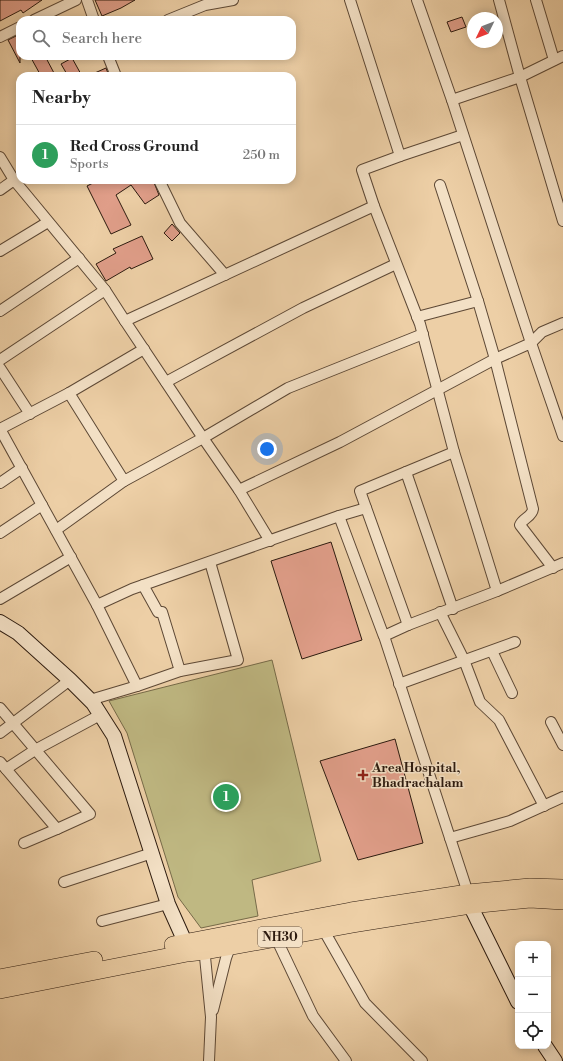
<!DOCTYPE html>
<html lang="en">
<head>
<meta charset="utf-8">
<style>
  :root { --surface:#fff; --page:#f6f6f6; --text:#222; --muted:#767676; --line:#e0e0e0; --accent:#111827 }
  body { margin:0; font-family:"Libre Bodoni",serif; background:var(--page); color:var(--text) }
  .controls { position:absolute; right:12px; bottom:12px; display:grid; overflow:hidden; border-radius:8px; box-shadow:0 2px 10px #0003 }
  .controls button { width:36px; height:36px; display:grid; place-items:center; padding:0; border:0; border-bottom:1px solid var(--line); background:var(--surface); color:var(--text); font:20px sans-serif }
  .compass { position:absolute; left:467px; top:12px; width:36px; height:36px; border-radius:50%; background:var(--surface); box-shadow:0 2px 10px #0003; rotate:227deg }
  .you { position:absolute; left:267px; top:449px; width:14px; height:14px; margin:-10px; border:3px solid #fff; border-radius:50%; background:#1a73e8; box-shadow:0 0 0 6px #1a73e833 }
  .badge { display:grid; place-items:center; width:26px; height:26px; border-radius:50%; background:var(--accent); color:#fff; font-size:13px; font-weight:700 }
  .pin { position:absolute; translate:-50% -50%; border:2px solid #fff; box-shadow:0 1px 4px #0006 }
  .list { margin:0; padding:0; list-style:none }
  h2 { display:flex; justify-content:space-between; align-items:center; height:52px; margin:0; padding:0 16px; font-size:17px }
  h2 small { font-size:13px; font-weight:400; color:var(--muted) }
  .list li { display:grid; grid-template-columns:26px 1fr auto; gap:12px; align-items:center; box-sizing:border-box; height:60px; padding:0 16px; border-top:1px solid var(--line) }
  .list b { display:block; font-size:15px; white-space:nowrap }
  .list p { margin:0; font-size:13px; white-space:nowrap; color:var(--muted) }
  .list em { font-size:13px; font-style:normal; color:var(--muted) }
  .icon { flex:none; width:22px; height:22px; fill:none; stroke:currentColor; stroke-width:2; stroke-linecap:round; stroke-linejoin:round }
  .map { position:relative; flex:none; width:563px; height:1061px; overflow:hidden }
  .search { position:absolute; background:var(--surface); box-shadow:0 2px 10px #0003; left:16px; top:16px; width:280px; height:44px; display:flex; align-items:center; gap:10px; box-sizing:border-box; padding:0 14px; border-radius:12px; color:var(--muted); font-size:15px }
  .panel { position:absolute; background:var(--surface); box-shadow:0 2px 10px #0003; left:16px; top:72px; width:280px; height:112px; border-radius:12px }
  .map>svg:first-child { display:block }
</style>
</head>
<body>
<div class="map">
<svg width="563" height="1061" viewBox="0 0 563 1061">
  <rect width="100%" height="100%" fill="#edcfa6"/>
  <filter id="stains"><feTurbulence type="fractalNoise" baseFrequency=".005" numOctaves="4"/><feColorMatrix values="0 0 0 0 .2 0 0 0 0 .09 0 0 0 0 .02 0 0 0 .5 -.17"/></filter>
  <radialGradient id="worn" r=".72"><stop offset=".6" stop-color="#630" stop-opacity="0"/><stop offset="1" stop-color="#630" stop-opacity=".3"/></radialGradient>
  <path fill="#bfb882" stroke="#766a48" d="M272,660L321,861L252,880L258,916L201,928L178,897L127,733L109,701Z"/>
  <g fill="#e09e89" stroke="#2d1b0f">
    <path d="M0,0H42L23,13L21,10L0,21Z"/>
    <path d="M95,0H135L121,8L102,16Z"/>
    <path d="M462,17L466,27L451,32L447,22Z"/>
    <path d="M20,34V63L8,40Z"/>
    <path d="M30,56H45L54,73L47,76H41Z"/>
    <path d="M72,58L82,76H68L61,64Z"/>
    <path d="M106,68L109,76H88Z"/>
    <path d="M99,180H153L159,195L145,204L131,185L116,195L131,225L111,234L87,186Z"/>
    <path d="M172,224L180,233L172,241L164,233Z"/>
    <path d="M142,236L153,259L131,269L130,267L106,281L96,264L116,253L113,249Z"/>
    <path d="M331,542L362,640L302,659L271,561Z"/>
    <path d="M395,739L423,843L358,860L320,761Z"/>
  </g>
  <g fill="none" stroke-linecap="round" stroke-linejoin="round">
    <g stroke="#5d4835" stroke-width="12">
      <g id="street">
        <path d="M87,0L94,20"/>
        <path d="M350,0L400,156L362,170L374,206"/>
        <path d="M417,0L452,100L531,343L542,332L563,323"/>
        <path d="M499,0L520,77L563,221"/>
        <path d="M536,0L554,60"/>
        <path d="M34,20L76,0"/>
        <path d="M168,20L205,5L233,0"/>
        <path d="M0,37L20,27"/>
        <path d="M108,56L116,76"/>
        <path d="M452,100L520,77L563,56"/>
        <path d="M400,156L463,135"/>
        <path d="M0,157L14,180"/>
        <path d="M159,180L180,223L225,275"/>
        <path d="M440,185L478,301"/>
        <path d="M0,190L14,180L105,290"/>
        <path d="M0,251L48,222"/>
        <path d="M0,311L79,258"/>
        <path d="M417,317L478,301L495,359L533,509C532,517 523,518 520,525L553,568"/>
        <path d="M0,360L105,290L125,321"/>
        <path d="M0,368L30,414"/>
        <path d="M166,382L303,308L396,264"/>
        <path d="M69,393L124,481L203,438L288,388L423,334"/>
        <path d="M0,429L97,605"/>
        <path d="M0,429L69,393L144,349"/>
        <path d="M406,472L453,609"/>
        <path d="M0,483L22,468"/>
        <path d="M239,490L340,442L495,359L531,343L563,436"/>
        <path d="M339,516L366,508"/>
        <path d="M56,530L124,481"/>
        <path d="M0,533L42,505"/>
        <path d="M270,541L239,490L203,438L125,321L374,206L420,324L454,452L497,591L408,625L384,636"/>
        <path d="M143,585L158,612H162L180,671"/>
        <path d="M497,591L563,563"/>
        <path d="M0,599L71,557"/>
        <path d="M440,612L464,660L480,702L499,720L544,806"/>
        <path d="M408,625L360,491L454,452"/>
        <path d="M492,651L512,693"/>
        <path d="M399,684L515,642"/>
        <path d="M137,686L180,671L238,660L210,562"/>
        <path d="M90,700L137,686L97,605L132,589L339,516L383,634L384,636L468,893"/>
        <path d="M0,708L90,814L57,829L0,762"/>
        <path d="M551,722L563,745"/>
        <path d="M0,733L70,680"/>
        <path d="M6,769L35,750L100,715"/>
        <path d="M450,838L510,821L563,797"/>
        <path d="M24,843L57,829"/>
        <path d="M64,882L152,853"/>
        <path d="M102,921L168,904"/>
        <path d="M323,929L365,1003L422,1061"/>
        <path d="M276,938L313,1016L346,1061"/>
        <path d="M204,947L211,1017L209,1061"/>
        <path d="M213,1010L226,958L230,947L229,944"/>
      </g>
    </g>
    <g stroke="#2d1b0f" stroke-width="16">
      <g id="secondary">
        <path d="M0,622L18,633L70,680L93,703L114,736L168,904L185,942L187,953"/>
        <path d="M469,895L470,905L518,1002"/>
        <path d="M545,1046L555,1061"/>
      </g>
    </g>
    <g stroke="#2d1b0f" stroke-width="18">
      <g id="highway">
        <path d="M173,945L351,911L468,893L530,887L563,888"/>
        <path d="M0,978L94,960"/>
        <path d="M0,990L187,953L205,951L353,924L470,905L530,899L563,901"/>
      </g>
    </g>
    <use href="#street" stroke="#f3e0c5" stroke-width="10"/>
    <use href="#secondary" stroke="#f3e0c5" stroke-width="14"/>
    <use href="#highway" stroke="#edcfa6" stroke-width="17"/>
  </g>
  <path fill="#8f2418" stroke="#f3e0c5" stroke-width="1.5" d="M361 769h4v4h4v4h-4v4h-4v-4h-4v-4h4z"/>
  <g text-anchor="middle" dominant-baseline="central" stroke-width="3" stroke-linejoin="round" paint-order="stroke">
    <rect fill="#f3e0c5" stroke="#685646" stroke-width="1" x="258" y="927" width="44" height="20" rx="3"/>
    <g font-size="12" font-weight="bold" fill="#2d1b0f">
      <text x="280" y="937">NH30</text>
    </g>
    <g font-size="13" font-weight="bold" fill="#2d1b0f" stroke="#f3e0c5" text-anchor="start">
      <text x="372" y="768">Area Hospital,<tspan x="372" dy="15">Bhadrachalam</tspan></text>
    </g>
  </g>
  <rect width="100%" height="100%" filter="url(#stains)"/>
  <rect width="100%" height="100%" fill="url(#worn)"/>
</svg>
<div class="controls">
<button>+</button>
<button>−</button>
<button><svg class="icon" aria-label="locate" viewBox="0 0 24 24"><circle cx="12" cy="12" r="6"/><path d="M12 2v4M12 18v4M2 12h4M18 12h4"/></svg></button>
</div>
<svg class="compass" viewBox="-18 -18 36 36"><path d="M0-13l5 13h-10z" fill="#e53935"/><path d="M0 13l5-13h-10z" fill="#767676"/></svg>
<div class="you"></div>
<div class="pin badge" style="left:226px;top:797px;background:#2e9e5b">1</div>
<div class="search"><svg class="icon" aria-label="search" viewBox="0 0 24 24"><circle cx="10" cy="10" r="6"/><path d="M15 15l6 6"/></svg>Search here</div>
<section class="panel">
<h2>Nearby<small></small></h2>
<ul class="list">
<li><span class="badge" style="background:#2e9e5b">1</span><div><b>Red Cross Ground</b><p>Sports</p></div><em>250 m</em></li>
</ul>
</section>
</div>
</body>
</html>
